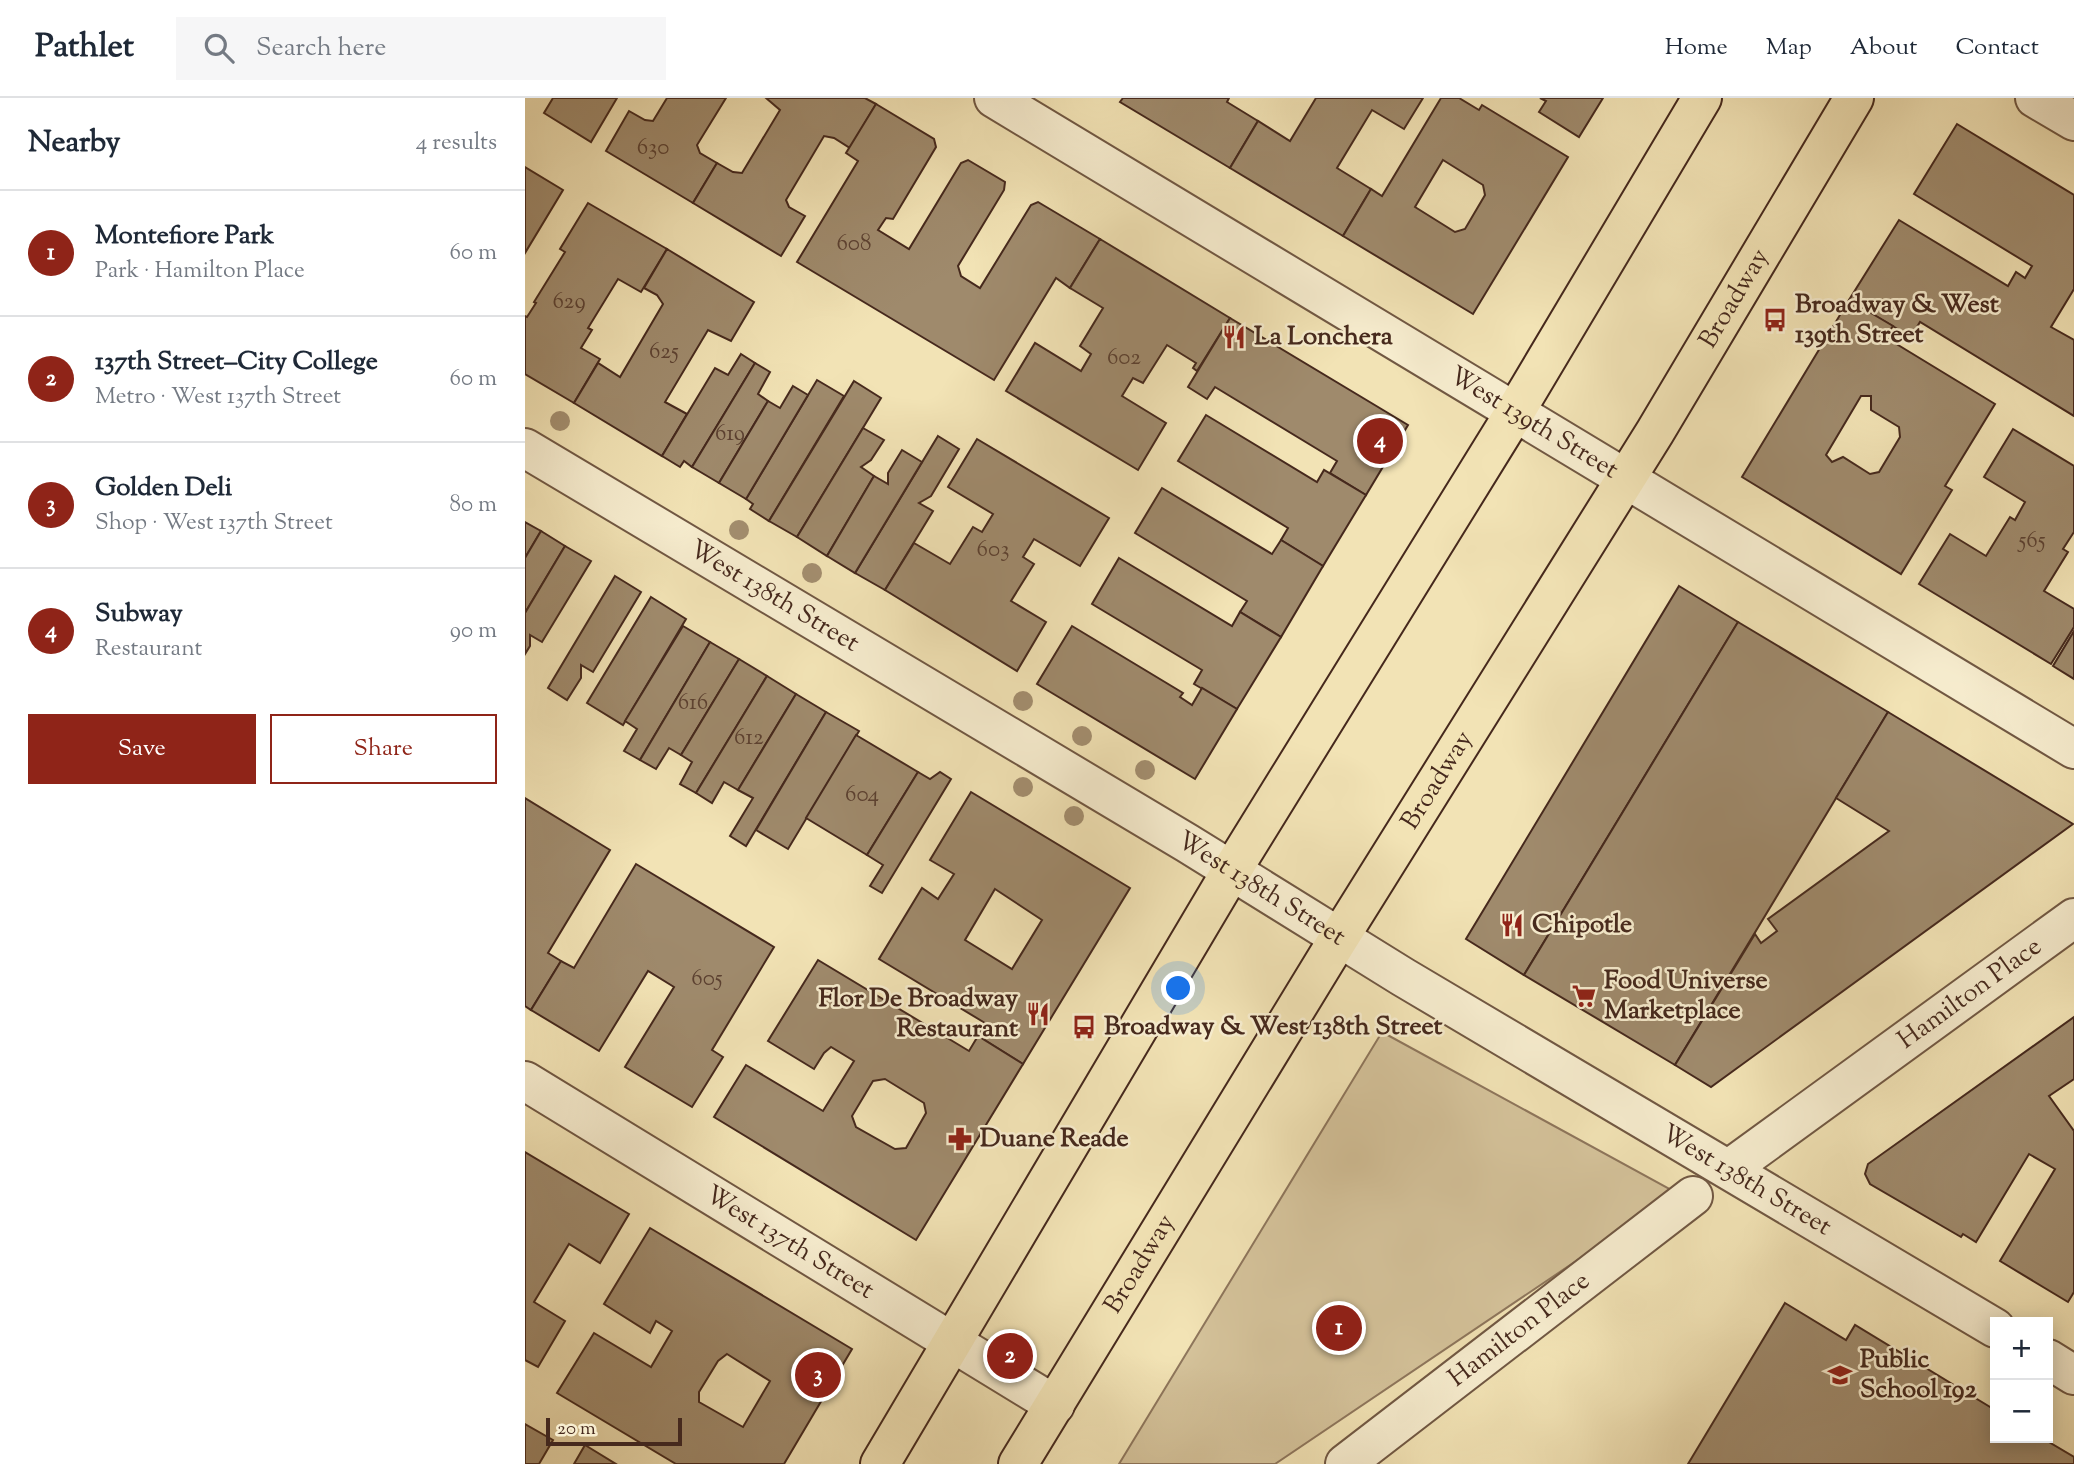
<!DOCTYPE html>
<html lang="en">
<head>
<meta charset="utf-8">
<style>
  :root { --surface:#fff; --page:#f6f6f7; --text:#1f2937; --muted:#747a83; --line:#e0e1e3; --accent:#8f2418 }
  body { margin:0; font-family:"Sorts Mill Goudy",serif; background:var(--page); color:var(--text) }
  .controls { position:absolute; right:21px; bottom:21px; display:grid; overflow:hidden; border-radius:0px; box-shadow:0 4px 18px #0003 }
  .controls button { width:63px; height:63px; display:grid; place-items:center; padding:0; border:0; border-bottom:2px solid var(--line); background:var(--surface); color:var(--text); font:35px sans-serif }
  .scale { position:absolute; left:21px; bottom:18px; width:136px; box-sizing:border-box; padding-left:7px; border:4px solid #46291d; border-top:0; font-size:19px; line-height:24px; white-space:nowrap; color:#46291d; -webkit-text-stroke:5px #f7edcf; paint-order:stroke }
  .you { position:absolute; left:654px; top:891px; width:24px; height:24px; margin:-18px; border:5px solid #fff; border-radius:50%; background:#1a73e8; box-shadow:0 0 0 10px #1a73e833 }
  .badge { display:grid; place-items:center; width:46px; height:46px; border-radius:50%; background:var(--accent); color:#fff; font-size:23px; font-weight:700 }
  .pin { position:absolute; translate:-50% -50%; border:4px solid #fff; box-shadow:0 2px 7px #0006 }
  .list { margin:0; padding:0; list-style:none }
  h2 { display:flex; justify-content:space-between; align-items:center; height:91px; margin:0; padding:0 28px; font-size:30px }
  h2 small { font-size:23px; font-weight:400; color:var(--muted) }
  .list li { display:grid; grid-template-columns:46px 1fr auto; gap:21px; align-items:center; box-sizing:border-box; height:126px; padding:0 28px; border-top:2px solid var(--line) }
  .list b { display:block; font-size:26px; white-space:nowrap }
  .list p { margin:0; font-size:23px; white-space:nowrap; color:var(--muted) }
  .list em { font-size:23px; font-style:normal; color:var(--muted) }
  .actions { display:flex; gap:14px; padding:21px 28px }
  .actions a { flex:1; padding:16px 0; border:2px solid var(--accent); border-radius:0px; text-align:center; font-size:24px; color:var(--accent) }
  .actions .main { background:var(--accent); color:#fff }
  .icon { flex:none; width:38px; height:38px; fill:none; stroke:currentColor; stroke-width:2; stroke-linecap:round; stroke-linejoin:round }
  .map { position:relative; flex:none; width:1549px; height:1366px; overflow:hidden }
  header { display:flex; align-items:center; gap:42px; box-sizing:border-box; height:98px; padding:0 35px; background:var(--surface); border-bottom:2px solid var(--line) }
  header strong { font-size:33px }
  nav { display:flex; gap:38px; margin-inline-start:auto; font-size:24px }
  .search { width:490px; height:63px; background:var(--page); display:flex; align-items:center; gap:18px; box-sizing:border-box; padding:0 24px; border-radius:0px; color:var(--muted); font-size:26px }
  main { display:flex }
  aside { flex:1; background:var(--surface) }
  .map>svg:first-child { display:block }
</style>
</head>
<body>
<header>
<strong>Pathlet</strong>
<div class="search"><svg class="icon" aria-label="search" viewBox="0 0 24 24"><circle cx="10" cy="10" r="6"/><path d="M15 15l6 6"/></svg>Search here</div>
<nav><a>Home</a><a>Map</a><a>About</a><a>Contact</a></nav>
</header>
<main>
<aside>
<h2>Nearby<small>4 results</small></h2>
<ul class="list">
<li><span class="badge">1</span><div><b>Montefiore Park</b><p>Park · Hamilton Place</p></div><em>60 m</em></li>
<li><span class="badge">2</span><div><b>137th Street–City College</b><p>Metro · West 137th Street</p></div><em>60 m</em></li>
<li><span class="badge">3</span><div><b>Golden Deli</b><p>Shop · West 137th Street</p></div><em>80 m</em></li>
<li><span class="badge">4</span><div><b>Subway</b><p>Restaurant</p></div><em>90 m</em></li>
</ul>
<div class="actions"><a class="main">Save</a><a>Share</a></div>
</aside>
<div class="map">
<svg width="1549" height="1366" viewBox="0 0 1549 1366">
  <rect width="100%" height="100%" fill="#f2e3b5"/>
  <filter id="stains"><feTurbulence type="fractalNoise" baseFrequency=".00286" numOctaves="4"/><feColorMatrix values="0 0 0 0 .2 0 0 0 0 .09 0 0 0 0 .02 0 0 0 .5 -.17"/></filter>
  <radialGradient id="worn" r=".72"><stop offset=".6" stop-color="#630" stop-opacity="0"/><stop offset="1" stop-color="#630" stop-opacity=".3"/></radialGradient>
  <path fill="#d5c39b" stroke="#8e765c" stroke-width="2" d="M857,934L1152,1095L750,1366H594Z"/>
  <g fill="#9f8a6c" stroke="#46291d" stroke-width="2" fill-rule="evenodd">
    <path d="M28,0H92L66,44L19,15Z"/>
    <path d="M142,0H201L172,47L175,55L192,65L168,105L81,53L104,13L120,22L128,23Z"/>
    <path d="M241,0H340L351,6L325,50L309,40L299,38L261,102L264,109L280,118L256,158L168,105L192,65L208,74L217,75L255,12Z"/>
    <path d="M598,0H704L702,4L733,23L705,70L595,4Z"/>
    <path d="M791,0H898L879,31L847,12L812,70L846,91L818,138L705,70L733,23L765,43Z"/>
    <path d="M916,0H934L954,12L957,7L1043,59L948,216L818,138L846,91L857,98ZM918,62L958,87L960,97L940,131L930,134L890,109Z"/>
    <path d="M1015,0H1078L1054,39L1014,14L1021,3Z"/>
    <path d="M351,6L409,41L411,49L368,121L361,120L353,132L384,151L436,65L443,62L480,84L479,92L433,168L436,178L455,190L506,107L513,104L575,141L545,190L531,180L469,282L272,164L333,63L321,55Z"/>
    <path d="M1432,26L1549,97V191L1526,229L1549,242V318L1395,224L1386,239L1324,202L1374,122L1483,188L1491,174L1500,180L1507,168L1389,96Z"/>
    <path d="M0,69L38,92L0,155Z"/>
    <path d="M63,105L142,151L116,194L93,181L63,230L67,232L56,250L75,261L49,305L0,276V218L2,219L11,205L9,204L40,154L35,151Z"/>
    <path d="M575,141L705,220L672,273L668,270L671,265L642,247L618,285L608,280L597,298L641,325L613,372L481,293L510,245L556,273L566,256L555,248L578,210L545,190Z"/>
    <path d="M142,151L229,204L206,243L183,232L140,304L162,316L137,358L49,305L73,265L95,279L138,206L132,197L119,190Z"/>
    <path d="M1324,202L1368,228L1360,239L1470,306L1420,388L1427,392L1376,476L1217,379ZM1336,298H1346V312L1374,329L1375,339L1354,374L1345,376L1318,359L1307,364L1301,357Z"/>
    <path d="M705,220L883,327L841,397L805,375L812,363L690,289L682,301L663,289Z"/>
    <path d="M216,256L230,265L167,369L159,363L155,369L137,358L190,270L203,277Z"/>
    <path d="M230,265L245,274L233,296L243,303L194,385L167,369Z"/>
    <path d="M292,282L319,298L244,423L225,411L228,406L221,401Z"/>
    <path d="M329,283L356,300L272,439L244,423Z"/>
    <path d="M268,288L283,297L221,401L194,385L243,303L255,310Z"/>
    <path d="M681,317L792,384L799,372L841,397L798,468L756,442L763,430L653,363Z"/>
    <path d="M338,330L359,342L346,362L336,369L349,378L302,458L272,439Z"/>
    <path d="M1488,331L1549,368V434L1538,451L1543,454L1519,493L1549,511V529L1526,566L1394,486L1425,436L1461,458L1485,419L1490,422L1500,404L1459,379Z"/>
    <path d="M413,338L434,351L406,398L394,405L408,413L360,492L330,475Z"/>
    <path d="M452,341L584,420L555,468L509,441L498,459L509,466L486,503L521,524L492,573L360,492L389,445L425,466L448,429L457,434L468,416L423,389Z"/>
    <path d="M377,352L397,364L330,475L302,458L349,378L363,386V375Z"/>
    <path d="M637,390L747,456L756,442L798,468L756,539L715,514L722,503L610,435Z"/>
    <path d="M0,424L16,433L0,460Z"/>
    <path d="M16,433L40,448L0,515V460Z"/>
    <path d="M40,448L66,463L17,544L5,537V548L0,556V515Z"/>
    <path d="M594,460L707,528L715,514L756,539L712,611L669,586L677,572L567,506Z"/>
    <path d="M90,478L116,494L68,574L56,567V580L42,602L23,590Z"/>
    <path d="M1154,488L1213,524L999,877L941,841Z"/>
    <path d="M126,499L161,521L98,627L62,605Z"/>
    <path d="M1213,524L1363,614L1150,967L999,877Z"/>
    <path d="M158,528L185,544L115,662L99,653L112,631L100,623Z"/>
    <path d="M547,528L658,595L655,599L667,607L677,590L712,611L670,681L512,586Z"/>
    <path d="M1549,533V581L1528,568Z"/>
    <path d="M185,544L214,561L156,657L144,650L131,671L115,662Z"/>
    <path d="M214,561L242,578L171,695L155,686L167,664L156,657Z"/>
    <path d="M242,578L271,596L213,692L199,684L187,705L171,695Z"/>
    <path d="M271,596L301,614L221,748L205,738L228,700L213,692Z"/>
    <path d="M301,614L334,633L263,751L231,732Z"/>
    <path d="M1363,614L1548,726L1186,989L1150,967L1230,836L1236,845L1252,833L1243,821L1364,733L1311,700Z"/>
    <path d="M331,637L393,674L342,757L281,720Z"/>
    <path d="M393,674L405,681L415,674L426,681L357,795L345,788L358,767L342,757Z"/>
    <path d="M446,694L605,790L498,966L453,938L460,925L354,861L397,790L413,801L429,776L405,762ZM470,791L517,822L487,871L440,842Z"/>
    <path d="M0,700L85,752L23,855L36,863L6,912L0,908Z"/>
    <path d="M111,766L249,849L187,952L198,959L167,1009L100,969L149,889L123,873L74,953L6,912L36,863L49,870Z"/>
    <path d="M293,862L444,953L453,938L498,966L391,1142L189,1019L221,967L298,1013L329,963L306,949L299,955L289,971L243,943ZM360,981L399,1005L401,1015L381,1050L370,1051L331,1029L327,1018L348,983Z"/>
    <path d="M1549,919V981L1524,998L1549,1033V1194L1543,1204L1475,1163L1530,1071L1504,1056L1451,1144L1438,1136L1436,1139L1345,1086L1340,1076L1343,1066Z"/>
    <path d="M0,1054L104,1116L75,1165L44,1146L9,1204L40,1223L13,1269L0,1262Z"/>
    <path d="M125,1130L327,1251L259,1366H151L32,1295L69,1235L126,1269L147,1233L131,1223L125,1235L79,1206ZM202,1256L245,1283L218,1329L174,1304V1294L193,1263Z"/>
    <path d="M1260,1205L1321,1242L1330,1227L1470,1312V1340H1517L1549,1359V1366H1163Z"/>
    <path d="M0,1326L28,1342L14,1366H0Z"/>
    <path d="M60,1347L91,1366H49Z"/>
  </g>
  <g fill="none" stroke-linecap="round" stroke-linejoin="round">
    <g stroke="#715843" stroke-width="42">
      <g id="street">
        <path id="s1" d="M469,0L1549,651"/>
        <path d="M1510,0L1549,23"/>
        <path id="s2" d="M0,350L662,745L878,879L1470,1230"/>
        <path id="s3" d="M0,983L530,1307"/>
        <path id="s4" d="M1204,1071L1549,820"/>
        <path d="M1523,1261L1549,1277"/>
        <path id="s5" d="M820,1366L1168,1098"/>
      </g>
    </g>
    <g stroke="#46291d" stroke-width="42">
      <g id="primary">
        <path d="M355,1366L707,772L990,314L1177,0"/>
        <path id="s6" d="M493,1366L814,840L1130,334L1329,0"/>
      </g>
    </g>
    <use href="#street" stroke="#f7edcf" stroke-width="38"/>
    <use href="#primary" stroke="#f2e3b5" stroke-width="38"/>
  </g>
  <g fill="#a38e6f">
    <circle cx="35" cy="323" r="10"/>
    <circle cx="214" cy="432" r="10"/>
    <circle cx="287" cy="475" r="10"/>
    <circle cx="498" cy="603" r="10"/>
    <circle cx="557" cy="638" r="10"/>
    <circle cx="620" cy="672" r="10"/>
    <circle cx="498" cy="689" r="10"/>
    <circle cx="549" cy="718" r="10"/>
  </g>
  <defs>
    <g id="bus-bare" transform="scale(1.89)"><path d="M-5-6H5V4H4V6H2V4H-2V6H-4V4H-5ZM-3.5-4V0h7V-4ZM-3.5 1.2v1.5H-2V1.2ZM2 1.2v1.5H3.5V1.2Z" fill="#8f2418" stroke="#f7edcf" stroke-width="2.5" paint-order="stroke"/></g>
    <g id="restaurant-bare" transform="scale(1.89)"><path d="M-5-6h1v4h1v-4h1v4h1v-4h1v5L-1.5 .5V6h-2V.5L-5-1ZM5-6V6H3V1.5H1.5Q1.5-4 5-6Z" fill="#8f2418" stroke="#f7edcf" stroke-width="2.5" paint-order="stroke"/></g>
    <g id="supermarket-bare" transform="scale(1.89)"><path d="M-6-5.5h2.5l.6 2H6L4.5 2H-2.5L-4.4-4H-6ZM-1.5 3.2a1.3 1.3 0 1 0 .1 0ZM3 3.2a1.3 1.3 0 1 0 .1 0Z" fill="#8f2418" stroke="#f7edcf" stroke-width="2.5" paint-order="stroke"/></g>
    <g id="pharmacy-bare" transform="scale(1.89)"><path d="M-2-6h4v4h4v4h-4v4h-4v-4h-4v-4h4Z" fill="#8f2418" stroke="#f7edcf" stroke-width="2.5" paint-order="stroke"/></g>
    <g id="school-bare" transform="scale(1.89)"><path d="M0-5L7-2L0 1L-7-2ZM-4 1L0 2.5L4 1V4Q0 6-4 4Z" fill="#8f2418" stroke="#f7edcf" stroke-width="2.5" paint-order="stroke"/></g>
  </defs>
  <g fill-rule="evenodd">
    <use href="#bus-bare" x="1250" y="222"/>
    <use href="#restaurant-bare" x="709" y="239"/>
    <use href="#restaurant-bare" x="987" y="827"/>
    <use href="#supermarket-bare" x="1059" y="898"/>
    <use href="#restaurant-bare" x="513" y="916"/>
    <use href="#bus-bare" x="559" y="929"/>
    <use href="#pharmacy-bare" x="435" y="1041"/>
    <use href="#school-bare" x="1315" y="1277"/>
  </g>
  <g text-anchor="middle" dominant-baseline="central" stroke-width="5" stroke-linejoin="round" paint-order="stroke">
    <g font-size="23" fill="#5c4131">
      <text x="128" y="50">630</text>
      <text x="329" y="146">608</text>
      <text x="44" y="204">629</text>
      <text x="139" y="254">625</text>
      <text x="599" y="260">602</text>
      <text x="205" y="336">619</text>
      <text x="1507" y="443">565</text>
      <text x="468" y="452">603</text>
      <text x="168" y="605">616</text>
      <text x="224" y="640">612</text>
      <text x="337" y="697">604</text>
      <text x="182" y="881">605</text>
    </g>
    <g font-size="26" fill="#46291d" stroke="#f7edcf">
      <text stroke="none"><textPath href="#s6" startOffset="1368">Broadway</textPath></text>
      <text stroke="none"><textPath href="#s1" startOffset="630">West 139th Street</textPath></text>
      <text stroke="none"><textPath href="#s2" startOffset="290">West 138th Street</textPath></text>
      <text stroke="none"><textPath href="#s6" startOffset="802">Broadway</textPath></text>
      <text stroke="none"><textPath href="#s2" startOffset="858">West 138th Street</textPath></text>
      <text stroke="none"><textPath href="#s4" startOffset="298">Hamilton Place</textPath></text>
      <text stroke="none"><textPath href="#s2" startOffset="1424">West 138th Street</textPath></text>
      <text stroke="none"><textPath href="#s3" startOffset="310">West 137th Street</textPath></text>
      <text stroke="none"><textPath href="#s6" startOffset="234">Broadway</textPath></text>
      <text stroke="none"><textPath href="#s5" startOffset="220">Hamilton Place</textPath></text>
    </g>
    <g font-size="26" font-weight="bold" fill="#46291d" stroke="#f7edcf" text-anchor="start">
      <text x="1270" y="207">Broadway &amp; West<tspan x="1270" dy="30">139th Street</tspan></text>
      <text x="729" y="239">La Lonchera</text>
      <text x="1007" y="827">Chipotle</text>
      <text x="1079" y="883">Food Universe<tspan x="1079" dy="30">Marketplace</tspan></text>
      <text x="493" y="901" text-anchor="end">Flor De Broadway<tspan x="493" dy="30">Restaurant</tspan></text>
      <text x="579" y="929">Broadway &amp; West 138th Street</text>
      <text x="455" y="1041">Duane Reade</text>
      <text x="1335" y="1262">Public<tspan x="1335" dy="30">School 192</tspan></text>
    </g>
  </g>
  <rect width="100%" height="100%" filter="url(#stains)"/>
  <rect width="100%" height="100%" fill="url(#worn)"/>
</svg>
<div class="controls">
<button>+</button>
<button>−</button>
</div>
<div class="scale">20 m</div>
<div class="you"></div>
<div class="pin badge" style="left:814px;top:1230px">1</div>
<div class="pin badge" style="left:485px;top:1258px">2</div>
<div class="pin badge" style="left:293px;top:1277px">3</div>
<div class="pin badge" style="left:855px;top:343px">4</div>
</div>
</main>
</body>
</html>
